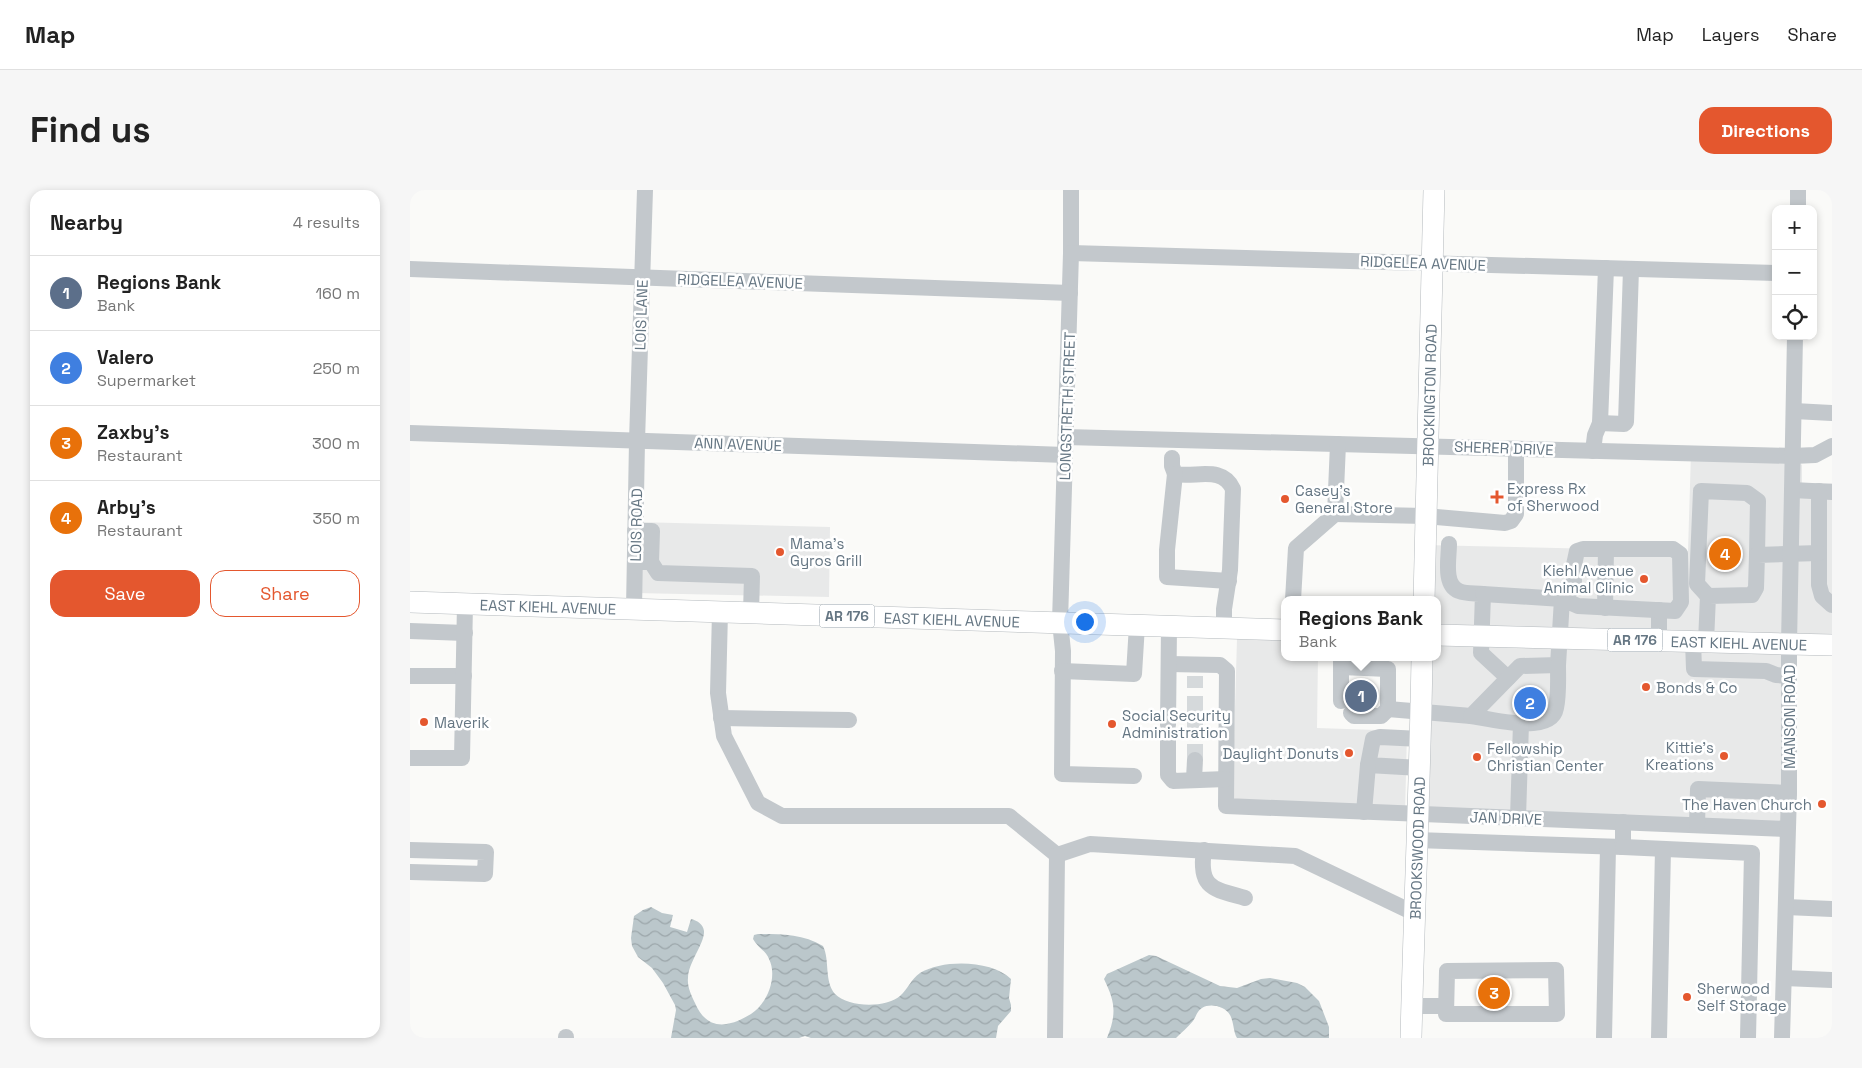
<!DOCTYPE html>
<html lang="en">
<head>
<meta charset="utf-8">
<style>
  :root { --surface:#fff; --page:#f6f6f6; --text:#222; --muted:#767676; --line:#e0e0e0; --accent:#e4572e }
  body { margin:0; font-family:"Space Grotesk",sans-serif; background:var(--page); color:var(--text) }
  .controls { position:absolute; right:15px; top:15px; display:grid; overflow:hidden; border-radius:10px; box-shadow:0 2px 8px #0003 }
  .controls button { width:45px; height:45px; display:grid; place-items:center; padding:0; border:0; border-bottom:1px solid var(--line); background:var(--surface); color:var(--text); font:25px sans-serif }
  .you { position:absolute; left:674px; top:431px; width:18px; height:18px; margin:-12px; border:4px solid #fff; border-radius:50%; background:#1a73e8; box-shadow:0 0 0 8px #1a73e833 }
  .badge { display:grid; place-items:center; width:32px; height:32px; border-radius:50%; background:var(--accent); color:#fff; font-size:16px; font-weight:700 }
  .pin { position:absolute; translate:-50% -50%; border:2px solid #fff; box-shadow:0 1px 5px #0006 }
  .popup { position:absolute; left:871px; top:406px; width:160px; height:65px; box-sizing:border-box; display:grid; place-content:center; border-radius:10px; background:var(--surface); filter:drop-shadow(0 1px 4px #0005); font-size:16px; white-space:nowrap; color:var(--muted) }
  .popup b { font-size:19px; color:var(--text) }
  .popup::after { content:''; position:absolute; left:50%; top:100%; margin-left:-10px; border:10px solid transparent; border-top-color:var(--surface) }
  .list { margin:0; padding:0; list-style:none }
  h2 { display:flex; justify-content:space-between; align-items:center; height:65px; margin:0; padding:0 20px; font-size:21px }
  h2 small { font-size:16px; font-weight:400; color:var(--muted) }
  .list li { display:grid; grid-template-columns:32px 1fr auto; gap:15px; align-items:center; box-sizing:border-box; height:75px; padding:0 20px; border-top:1px solid var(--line) }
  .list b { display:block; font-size:19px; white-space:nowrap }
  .list p { margin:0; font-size:16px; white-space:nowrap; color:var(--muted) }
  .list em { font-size:16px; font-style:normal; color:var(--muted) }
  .actions { display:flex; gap:10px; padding:15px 20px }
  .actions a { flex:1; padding:11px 0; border:1px solid var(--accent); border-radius:15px; text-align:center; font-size:18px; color:var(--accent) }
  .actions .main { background:var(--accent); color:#fff }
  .icon { flex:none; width:28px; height:28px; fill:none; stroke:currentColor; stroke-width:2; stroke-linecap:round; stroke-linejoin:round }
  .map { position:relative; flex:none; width:1422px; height:848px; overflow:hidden; border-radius:15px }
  header { display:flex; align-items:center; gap:30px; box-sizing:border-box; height:70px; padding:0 25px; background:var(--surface); border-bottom:1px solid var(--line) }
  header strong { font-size:24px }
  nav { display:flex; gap:28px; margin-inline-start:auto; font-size:18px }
  .intro { display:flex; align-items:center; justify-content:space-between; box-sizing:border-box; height:120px; padding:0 30px }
  h1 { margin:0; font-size:35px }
  .button { padding:12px 22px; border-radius:15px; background:var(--accent); color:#fff; font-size:18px; font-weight:700 }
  main { display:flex; gap:30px; padding:0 30px }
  aside { flex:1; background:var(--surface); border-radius:15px; box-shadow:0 2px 8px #0003 }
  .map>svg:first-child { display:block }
</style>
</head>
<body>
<header>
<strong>Map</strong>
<nav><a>Map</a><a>Layers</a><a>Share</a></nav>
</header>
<div class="intro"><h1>Find us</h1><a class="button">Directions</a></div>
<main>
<aside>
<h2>Nearby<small>4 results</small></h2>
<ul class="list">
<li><span class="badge" style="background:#5c6f8a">1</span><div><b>Regions Bank</b><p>Bank</p></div><em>160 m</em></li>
<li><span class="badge" style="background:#3f7fe0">2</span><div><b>Valero</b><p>Supermarket</p></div><em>250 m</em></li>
<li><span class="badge" style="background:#e8710a">3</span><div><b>Zaxby's</b><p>Restaurant</p></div><em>300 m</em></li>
<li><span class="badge" style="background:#e8710a">4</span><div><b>Arby's</b><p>Restaurant</p></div><em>350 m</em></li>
</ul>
<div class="actions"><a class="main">Save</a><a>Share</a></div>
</aside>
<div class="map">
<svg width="1422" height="848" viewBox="0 0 1422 848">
  <defs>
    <pattern id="water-waves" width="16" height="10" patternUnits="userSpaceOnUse" patternTransform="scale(1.25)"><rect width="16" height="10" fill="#bbc7cb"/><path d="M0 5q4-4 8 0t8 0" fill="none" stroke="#9ca6aa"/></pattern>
  </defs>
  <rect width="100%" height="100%" fill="#fafaf8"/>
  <g fill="#e8e9e9">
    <path d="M1281,263L1383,266L1392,275V293H1422V455L1379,454L1377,639L1007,630L1012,467H1027V410H1013L1014,355L1278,361Z"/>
    <path d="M226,332L420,337L419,407L225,403Z"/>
    <path d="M827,449L875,450V467H908L907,538L997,541L995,626L822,622Z"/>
  </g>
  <g fill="url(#water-waves)">
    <path d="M241,717L252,723L263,725L260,737L277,742L281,729C288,731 293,734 294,741C295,753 278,773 278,788C277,796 281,805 285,813C297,841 318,838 341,824C357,814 368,787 359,769C356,761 347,757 343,749L344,745L348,744C371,744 393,744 413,756C420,770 414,791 425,804C439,818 476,818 490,806C498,799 501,789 510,783C533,769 582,770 601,789L599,808L601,815V821L588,836L586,848H401L395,846L389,848H261L266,820L265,815L253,793L242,778L228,767L222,756L221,748L224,726L233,720Z"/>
    <path d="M739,765L746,766L810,796L827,798L851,789L860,788L887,793L895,797L909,811L919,837V848H827C823,841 824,832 820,825C815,816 800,813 792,818C787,821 786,827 783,831C778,837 771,843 766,848H697C707,823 705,812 694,789L697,784Z"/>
  </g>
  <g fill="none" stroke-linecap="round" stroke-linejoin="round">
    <path stroke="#d5d9db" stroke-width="16" stroke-dasharray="16 8" stroke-linecap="butt" d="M785,570V486"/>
    <g stroke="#b5babe" stroke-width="22">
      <g id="major">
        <path id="s1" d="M1014,410L1024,0"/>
        <path id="s2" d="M0,412L875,440"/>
        <path id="s3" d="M1027,445L1422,455"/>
        <path id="s4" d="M1001,848C1004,721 1010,594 1012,467"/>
      </g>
    </g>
    <g stroke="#c3c8cc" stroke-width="16">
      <path d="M661,0V63L650,432L653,461L652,584L724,586"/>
      <path d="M1388,19V0"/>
      <path d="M661,63L1366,83"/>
      <path d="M0,79L660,103"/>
      <path d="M1384,221L1422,223"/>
      <path d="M1190,233L1214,234L1216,232L1221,79"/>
      <path d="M0,243L655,265"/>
      <path d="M656,247L1383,266L1405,265L1422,256"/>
      <path d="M1183,261L1185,245L1190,233L1196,78"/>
      <path d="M762,268V276L765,284C786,288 812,275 823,299L820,380L814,419V438"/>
      <path d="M765,284L757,360V387L819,391"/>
      <path d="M1382,300L1422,302"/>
      <path d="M1409,301V395L1412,406L1422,415"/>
      <path d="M925,324L1015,326L1095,333L1101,331L1106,324V259"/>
      <path d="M225,341H242L241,372H232"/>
      <path d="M1039,354C1039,368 1033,395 1049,401C1056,404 1065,403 1073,404L1071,463L1098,488"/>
      <path d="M241,372L248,383L342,386L341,423"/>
      <path d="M1298,406L1287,394L1291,301L1337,303L1348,311L1347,365"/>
      <path d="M883,410L886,358L925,324L928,254"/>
      <path d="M1195,418L1196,359"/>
      <path d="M224,419L227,251L235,0"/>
      <path d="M310,422L308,503L314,546L348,613L372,626H599L647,665L680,654L885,666L1004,723"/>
      <path d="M0,441L55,443"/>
      <path d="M1249,451V420"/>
      <path d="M1283,451L1284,479L1356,481L1366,485L1379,486"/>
      <path d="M1296,452L1298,406L1342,405L1346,398L1347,365L1409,363"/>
      <path d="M759,474L810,475L817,481L816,616L1377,639"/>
      <path d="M931,477L978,479V519L971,526H944L941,523"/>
      <path d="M652,481L724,484L727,435"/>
      <path d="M0,486H54"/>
      <path d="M931,511V467"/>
      <path d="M978,519L1061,526L1110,476L1148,475L1152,409L1164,397V375L1167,361L1173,359H1263L1270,364L1271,412L1265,421L1168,416L1152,409L1073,404"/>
      <path d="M1061,526C1080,529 1141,545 1146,518C1149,504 1148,489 1148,475"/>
      <path d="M311,528L439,530"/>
      <path d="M758,535L759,436"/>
      <path d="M758,550V585L763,591L816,589"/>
      <path d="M0,568H52L55,414"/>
      <path d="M1010,578L958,575L963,549L970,547L1011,549"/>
      <path d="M784,589L785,570"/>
      <path d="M954,622L958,575"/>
      <path d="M1108,628L1111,533"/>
      <path d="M1287,635L1288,599L1379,603"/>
      <path d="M1006,650L1213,657V632"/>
      <path d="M1213,657L1342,663L1338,848"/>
      <path d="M0,660L76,662L75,684L0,682"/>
      <path d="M794,660C788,699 804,699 835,708"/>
      <path d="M1376,717L1422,719"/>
      <path d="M1146,780L1147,824H1036L1037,781Z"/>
      <path d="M1374,788L1422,790"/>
      <path d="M1001,816H1036"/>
      <path d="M156,847V848"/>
      <path d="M645,848L647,665"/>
      <path d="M1194,848L1198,657"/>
      <path d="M1249,848L1253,659"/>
      <path d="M1372,848L1379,603V454L1385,146"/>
    </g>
    <use href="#major" stroke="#fff" stroke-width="21"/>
  </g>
  <g fill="#e4572e" stroke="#fff" stroke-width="2">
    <path d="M1084.5 299.5h5v5h5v5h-5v5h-5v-5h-5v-5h5z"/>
    <circle cx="875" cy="309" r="5"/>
    <circle cx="370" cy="362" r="5"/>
    <circle cx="1234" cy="389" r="5"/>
    <circle cx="1236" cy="497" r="5"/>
    <circle cx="14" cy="532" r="5"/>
    <circle cx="702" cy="534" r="5"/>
    <circle cx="939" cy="563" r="5"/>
    <circle cx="1314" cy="566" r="5"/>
    <circle cx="1067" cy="567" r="5"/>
    <circle cx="1412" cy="614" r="5"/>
    <circle cx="1277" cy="807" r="5"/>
  </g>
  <g text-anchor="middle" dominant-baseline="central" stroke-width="5" stroke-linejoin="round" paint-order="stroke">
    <g fill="#fff" stroke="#939fa8" stroke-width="1">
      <rect x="409.5" y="414.5" width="55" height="23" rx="4"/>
      <rect x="1197.5" y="438.5" width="55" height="23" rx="4"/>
    </g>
    <g font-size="14" font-weight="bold" fill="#657683">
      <text x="437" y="426">AR 176</text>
      <text x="1225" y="450">AR 176</text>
    </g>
    <g font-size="15" fill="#657683" stroke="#fff">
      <text transform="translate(1013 73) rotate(2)">RIDGELEA AVENUE</text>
      <text transform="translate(330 91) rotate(2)">RIDGELEA AVENUE</text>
      <text transform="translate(231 125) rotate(-88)">LOIS LANE</text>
      <text stroke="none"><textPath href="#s1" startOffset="205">BROCKINGTON ROAD</textPath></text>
      <text transform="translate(657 216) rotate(-88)">LONGSTRETH STREET</text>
      <text transform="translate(328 254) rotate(2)">ANN AVENUE</text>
      <text transform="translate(1094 258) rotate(2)">SHERER DRIVE</text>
      <text transform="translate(226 335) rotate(-89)">LOIS ROAD</text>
      <text stroke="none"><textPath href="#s2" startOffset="138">EAST KIEHL AVENUE</textPath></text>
      <text stroke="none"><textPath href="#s2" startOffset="542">EAST KIEHL AVENUE</textPath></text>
      <text stroke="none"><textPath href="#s3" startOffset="302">EAST KIEHL AVENUE</textPath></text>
      <text transform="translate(1379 527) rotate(-90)">MANSON ROAD</text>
      <text transform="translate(1096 628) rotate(2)">JAN DRIVE</text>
      <text stroke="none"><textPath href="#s4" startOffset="190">BROOKSWOOD ROAD</textPath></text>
    </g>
    <g font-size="15" fill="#657683" stroke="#fff" text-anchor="start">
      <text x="1097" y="298">Express Rx<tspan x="1097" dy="17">of Sherwood</tspan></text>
      <text x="885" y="300">Casey's<tspan x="885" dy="17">General Store</tspan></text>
      <text x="380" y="353">Mama's<tspan x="380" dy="17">Gyros Grill</tspan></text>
      <text x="1224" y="380" text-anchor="end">Kiehl Avenue<tspan x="1224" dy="17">Animal Clinic</tspan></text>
      <text x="1246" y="497">Bonds &amp; Co</text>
      <text x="712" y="525">Social Security<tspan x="712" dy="17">Administration</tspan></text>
      <text x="24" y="532">Maverik</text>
      <text x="1304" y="557" text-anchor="end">Kittie's<tspan x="1304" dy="17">Kreations</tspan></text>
      <text x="1077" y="558">Fellowship<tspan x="1077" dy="17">Christian Center</tspan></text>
      <text x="929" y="563" text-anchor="end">Daylight Donuts</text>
      <text x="1402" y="614" text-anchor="end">The Haven Church</text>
      <text x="1287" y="798">Sherwood<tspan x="1287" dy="17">Self Storage</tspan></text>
    </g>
  </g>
</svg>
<div class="controls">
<button>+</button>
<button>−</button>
<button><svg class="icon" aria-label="locate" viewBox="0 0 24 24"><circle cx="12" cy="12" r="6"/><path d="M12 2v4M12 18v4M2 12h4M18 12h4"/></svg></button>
</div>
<div class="you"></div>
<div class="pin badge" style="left:951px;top:506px;background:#5c6f8a">1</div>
<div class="popup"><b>Regions Bank</b>Bank</div>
<div class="pin badge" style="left:1120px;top:513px;background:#3f7fe0">2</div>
<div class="pin badge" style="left:1084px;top:803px;background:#e8710a">3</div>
<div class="pin badge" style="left:1315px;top:364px;background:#e8710a">4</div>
</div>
</main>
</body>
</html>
